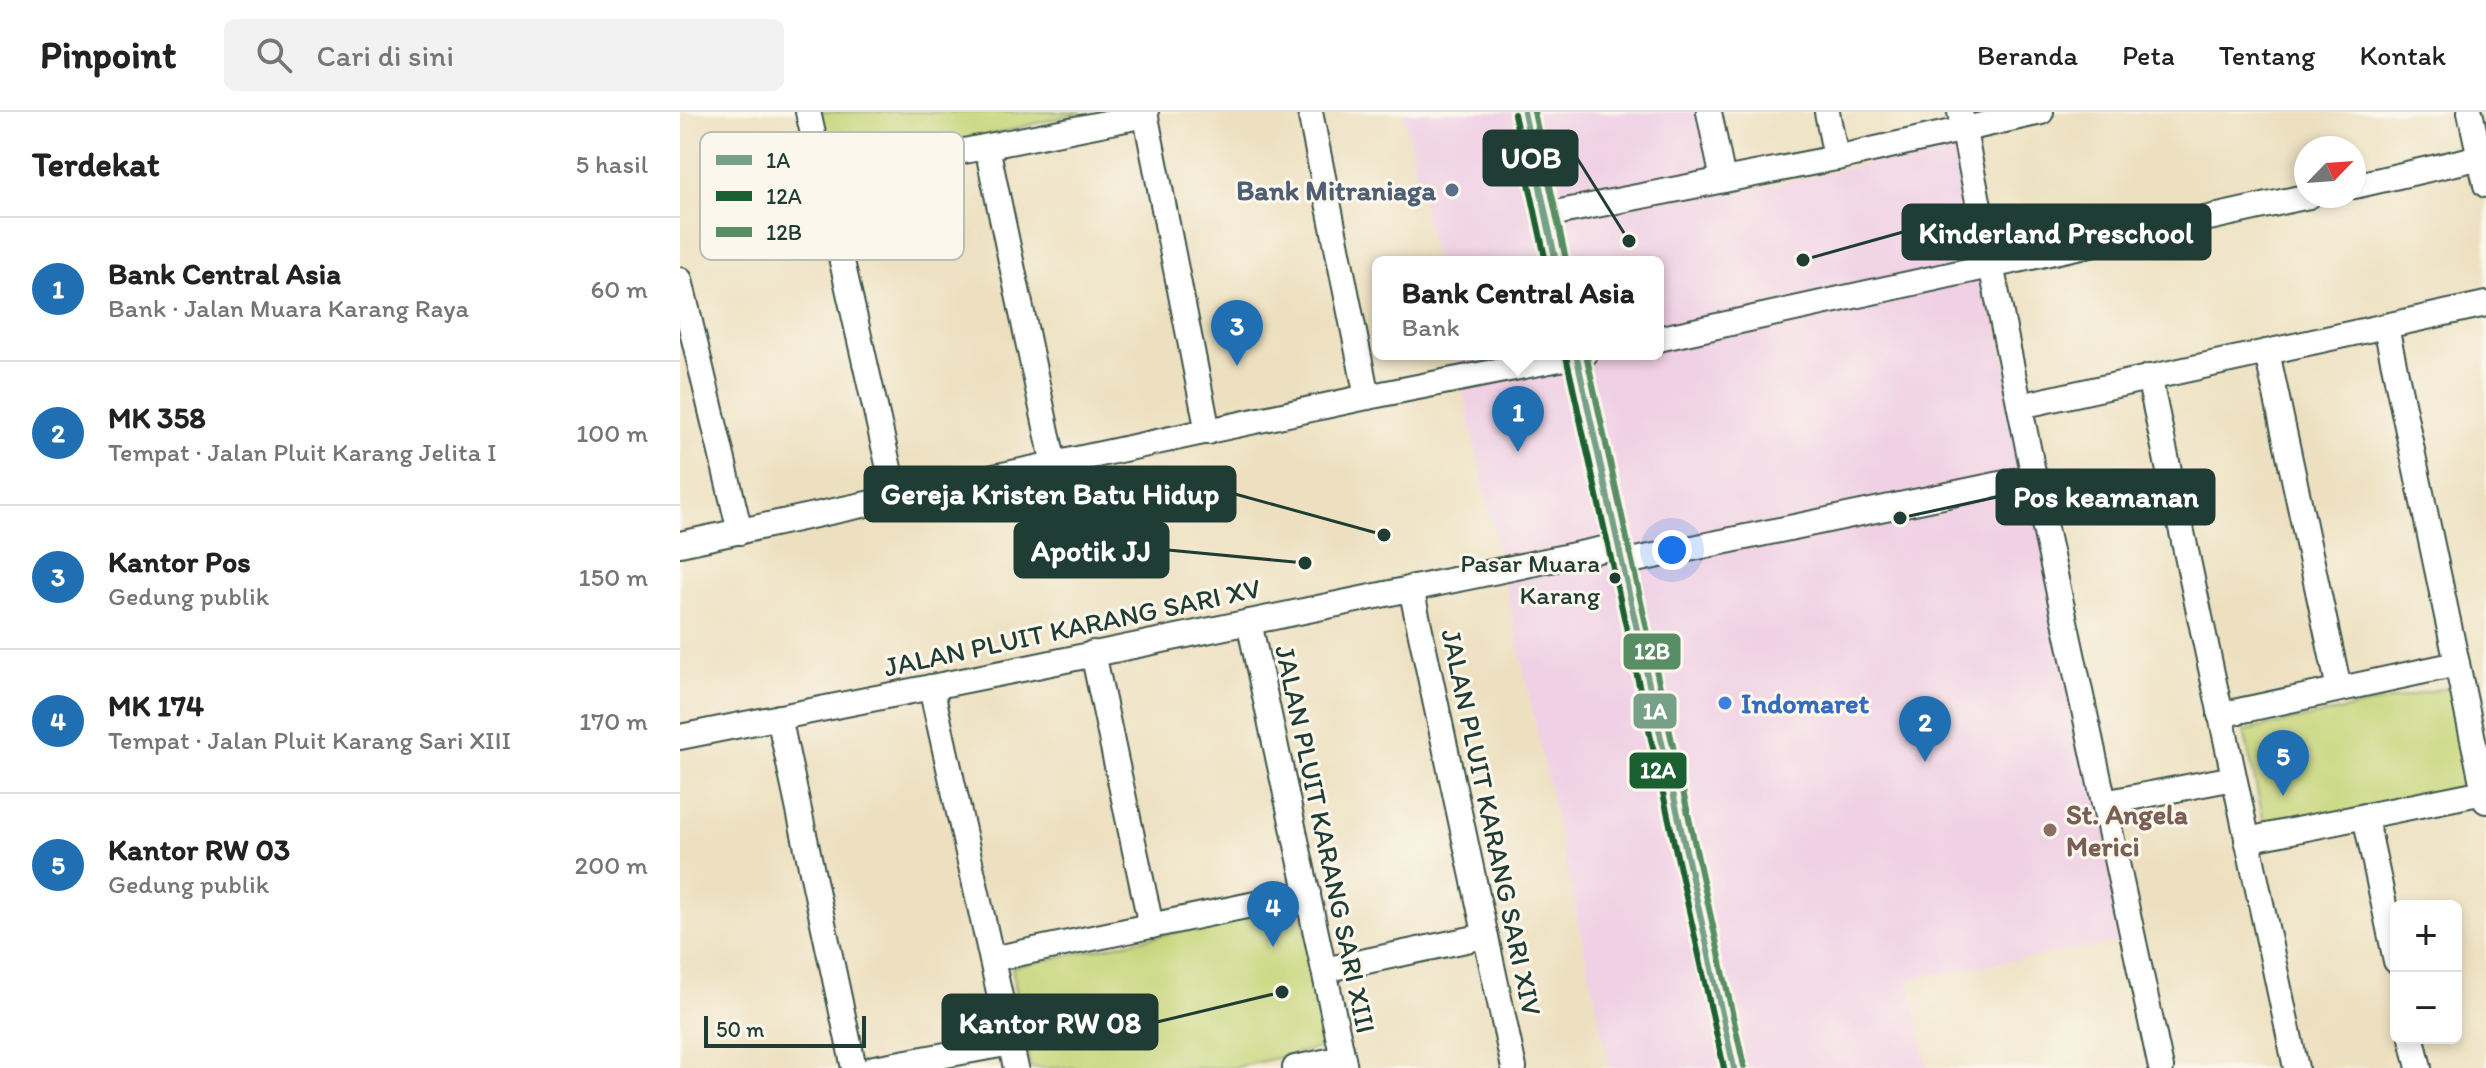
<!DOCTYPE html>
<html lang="id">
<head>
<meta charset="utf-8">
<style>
  :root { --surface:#fff; --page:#f2f2f2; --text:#222; --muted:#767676; --line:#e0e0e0; --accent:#1f6fb2 }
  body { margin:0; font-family:Itim,sans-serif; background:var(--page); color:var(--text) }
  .controls { position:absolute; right:24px; bottom:24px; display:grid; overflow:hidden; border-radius:12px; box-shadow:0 4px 12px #0003 }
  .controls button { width:72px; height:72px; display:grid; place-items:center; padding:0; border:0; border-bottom:2px solid var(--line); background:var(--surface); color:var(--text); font:40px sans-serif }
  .compass { position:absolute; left:1614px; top:24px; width:72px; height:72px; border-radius:50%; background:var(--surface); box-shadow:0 4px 12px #0003; rotate:65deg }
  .scale { position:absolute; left:24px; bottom:20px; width:162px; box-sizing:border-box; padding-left:8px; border:4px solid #1f3d34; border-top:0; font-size:22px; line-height:28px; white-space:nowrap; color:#1f3d34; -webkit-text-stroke:6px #fbf7ec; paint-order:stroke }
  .you { position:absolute; left:992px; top:438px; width:28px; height:28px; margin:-20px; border:6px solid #fff; border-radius:50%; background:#1a73e8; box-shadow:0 0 0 12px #1a73e833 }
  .badge { display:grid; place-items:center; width:52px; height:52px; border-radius:50%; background:var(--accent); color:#fff; font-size:26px; font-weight:700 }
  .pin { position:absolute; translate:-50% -66px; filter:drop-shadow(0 2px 4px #0008) }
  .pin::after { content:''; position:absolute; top:42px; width:28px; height:24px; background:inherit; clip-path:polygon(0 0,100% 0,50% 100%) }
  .popup { position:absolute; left:692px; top:144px; width:292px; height:104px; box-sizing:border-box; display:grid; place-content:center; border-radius:12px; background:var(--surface); filter:drop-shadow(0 2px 6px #0005); font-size:26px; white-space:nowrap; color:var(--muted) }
  .popup b { font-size:30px; color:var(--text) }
  .popup::after { content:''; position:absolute; left:50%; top:100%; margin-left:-16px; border:16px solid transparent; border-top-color:var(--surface) }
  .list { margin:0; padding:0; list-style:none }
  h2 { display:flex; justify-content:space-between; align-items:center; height:104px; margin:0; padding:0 32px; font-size:34px }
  h2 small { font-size:26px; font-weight:400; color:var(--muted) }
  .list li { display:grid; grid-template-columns:52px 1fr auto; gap:24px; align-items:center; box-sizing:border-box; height:144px; padding:0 32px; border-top:2px solid var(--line) }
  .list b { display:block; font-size:30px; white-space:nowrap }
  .list p { margin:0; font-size:26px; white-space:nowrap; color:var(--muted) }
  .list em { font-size:26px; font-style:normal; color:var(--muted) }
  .icon { flex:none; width:44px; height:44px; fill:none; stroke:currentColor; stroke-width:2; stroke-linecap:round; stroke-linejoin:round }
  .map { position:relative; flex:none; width:1806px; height:956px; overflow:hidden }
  header { display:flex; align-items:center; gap:48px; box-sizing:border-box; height:112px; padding:0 40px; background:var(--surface); border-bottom:2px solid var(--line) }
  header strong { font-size:38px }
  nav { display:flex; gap:44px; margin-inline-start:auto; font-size:28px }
  .search { width:560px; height:72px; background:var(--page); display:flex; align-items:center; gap:20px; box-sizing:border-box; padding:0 28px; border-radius:12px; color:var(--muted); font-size:30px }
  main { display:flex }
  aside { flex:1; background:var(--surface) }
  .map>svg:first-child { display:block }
</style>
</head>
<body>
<header>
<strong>Pinpoint</strong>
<div class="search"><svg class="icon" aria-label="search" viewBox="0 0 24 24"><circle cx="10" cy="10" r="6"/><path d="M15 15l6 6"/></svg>Cari di sini</div>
<nav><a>Beranda</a><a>Peta</a><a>Tentang</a><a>Kontak</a></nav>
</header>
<main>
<aside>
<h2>Terdekat<small>5 hasil</small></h2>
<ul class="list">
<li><span class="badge">1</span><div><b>Bank Central Asia</b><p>Bank · Jalan Muara Karang Raya</p></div><em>60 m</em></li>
<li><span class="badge">2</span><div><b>MK 358</b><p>Tempat · Jalan Pluit Karang Jelita I</p></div><em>100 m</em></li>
<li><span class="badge">3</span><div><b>Kantor Pos</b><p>Gedung publik</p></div><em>150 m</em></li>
<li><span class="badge">4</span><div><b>MK 174</b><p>Tempat · Jalan Pluit Karang Sari XIII</p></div><em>170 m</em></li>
<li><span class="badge">5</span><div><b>Kantor RW 03</b><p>Gedung publik</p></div><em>200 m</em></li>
</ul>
</aside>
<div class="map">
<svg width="1806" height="956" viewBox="0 0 1806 956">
  <rect width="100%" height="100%" fill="#fbf7ec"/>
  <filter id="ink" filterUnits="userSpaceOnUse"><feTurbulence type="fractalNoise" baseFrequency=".0125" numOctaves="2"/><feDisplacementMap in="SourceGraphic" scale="16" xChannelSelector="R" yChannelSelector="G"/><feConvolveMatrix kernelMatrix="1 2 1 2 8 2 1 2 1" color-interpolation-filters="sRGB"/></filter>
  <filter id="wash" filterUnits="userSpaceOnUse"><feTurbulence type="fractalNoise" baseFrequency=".006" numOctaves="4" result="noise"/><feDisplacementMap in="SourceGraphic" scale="32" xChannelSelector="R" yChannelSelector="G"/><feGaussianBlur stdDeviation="1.8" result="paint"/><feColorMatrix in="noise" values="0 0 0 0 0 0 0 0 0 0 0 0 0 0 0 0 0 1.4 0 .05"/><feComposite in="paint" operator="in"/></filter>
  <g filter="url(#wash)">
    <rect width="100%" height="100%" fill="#ede0c0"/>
    <path fill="#f0d0e5" d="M723,0H1039L1056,81L1277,32L1452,828L1229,867L1248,956H930L775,242H978V150H755Z"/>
    <g fill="#c4d476" stroke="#728855" stroke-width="2">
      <path d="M134,0H402L148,63Z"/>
      <path d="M1771,575L1793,675L1586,719L1564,619Z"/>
      <path d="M621,794L648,934L553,956H350L332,855Z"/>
    </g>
  </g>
  <g filter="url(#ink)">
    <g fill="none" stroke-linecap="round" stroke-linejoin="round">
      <g stroke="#3e5549" stroke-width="28">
        <g id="minor">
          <path d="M128,0L216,387"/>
          <path d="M465,0L528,320"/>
          <path d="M630,0L687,285"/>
          <path d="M844,0L876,150"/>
          <path d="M1029,0L1043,68"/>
          <path d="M1147,0L1156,46"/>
          <path d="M1280,0L1354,365L1481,956"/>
          <path d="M1790,0L1806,73"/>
          <path d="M307,35L374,353"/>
          <path d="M143,67L466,3"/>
          <path d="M1674,74L1806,44"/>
          <path d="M865,103L1156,46L1361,0"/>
          <path d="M0,168L60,420"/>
          <path d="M1706,215L1806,689"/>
          <path d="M978,227L1629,84"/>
          <path d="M1587,240L1659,577"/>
          <path d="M896,242L1054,956"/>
          <path d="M1469,265L1616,956"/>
          <path d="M1340,294L1806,192"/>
          <path d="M0,432L687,285L905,242"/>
          <path d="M941,451L1354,365"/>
          <path d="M731,476L834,956"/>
          <path d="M569,510L665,956"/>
          <path d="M413,541L471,814"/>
          <path d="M251,575L336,956"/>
          <path d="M1540,603L1777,552"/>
          <path d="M99,605L174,956"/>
          <path d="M0,625L342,557L938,434"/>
          <path d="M1424,691L1554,666"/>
          <path d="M1685,704L1716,849"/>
          <path d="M1567,728L1804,680"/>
          <path d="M312,847L628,781"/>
          <path d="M644,858L805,824"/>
          <path d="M1732,926L1739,956"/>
          <path d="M194,956L331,931"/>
          <path d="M615,956L663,946"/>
        </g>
      </g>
      <use href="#minor" stroke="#fff" stroke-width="24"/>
      <g stroke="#fbf7ec" stroke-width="12">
        <g id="bus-1">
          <path d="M844,0L876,150"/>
          <path d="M896,242L1054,956"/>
        </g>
      </g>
      <g stroke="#fbf7ec" stroke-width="12">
        <g id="bus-2">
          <path d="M834,2L866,150"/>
          <path d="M886,244L1044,956"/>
        </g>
      </g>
      <g stroke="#fbf7ec" stroke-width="12">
        <g id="bus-3">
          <path d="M854,0L886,148"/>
          <path d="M906,242L1064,954"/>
        </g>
      </g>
      <use href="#bus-1" stroke="#76a088" stroke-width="6"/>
      <use href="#bus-2" stroke="#1b6031" stroke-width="6"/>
      <use href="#bus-3" stroke="#598e64" stroke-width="6"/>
    </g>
  </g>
  <circle fill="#5c6f8a" stroke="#fbf7ec" stroke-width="3" cx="772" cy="78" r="8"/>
  <circle fill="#1f3d34" stroke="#fbf7ec" stroke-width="3" cx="935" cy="466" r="7"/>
  <circle fill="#3f7fe0" stroke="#fbf7ec" stroke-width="3" cx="1045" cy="591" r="8"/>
  <circle fill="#8d6e63" stroke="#fbf7ec" stroke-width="3" cx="1370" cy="718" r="8"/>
  <g text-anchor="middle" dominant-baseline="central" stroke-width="6" stroke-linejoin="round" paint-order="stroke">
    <g font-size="26" fill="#1f3d34" stroke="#fbf7ec" text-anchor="end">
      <text x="920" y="451">Pasar Muara<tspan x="920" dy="32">Karang</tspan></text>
    </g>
    <g font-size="28" font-weight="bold" fill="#4e5e75" stroke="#fbf7ec" text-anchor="end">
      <text x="756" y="78">Bank Mitraniaga</text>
    </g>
    <g font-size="28" fill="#1f3d34" stroke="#fbf7ec">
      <text transform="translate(392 515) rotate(-12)">JALAN PLUIT KARANG SARI XV</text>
      <text transform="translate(812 710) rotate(78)">JALAN PLUIT KARANG SARI XIV</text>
      <text transform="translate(646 727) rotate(78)">JALAN PLUIT KARANG SARI XIII</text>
    </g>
    <g font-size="28" font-weight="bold" fill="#366cbe" stroke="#fbf7ec" text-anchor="start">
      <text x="1061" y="591">Indomaret</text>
    </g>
    <g font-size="28" font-weight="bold" fill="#785e54" stroke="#fbf7ec" text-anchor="start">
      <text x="1386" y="702">St. Angela<tspan x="1386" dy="32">Merici</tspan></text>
    </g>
  </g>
  <rect x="20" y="20" width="264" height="128" rx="12" fill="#fbf7ec" stroke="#b9bfb5" stroke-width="2"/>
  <rect x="36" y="43" width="36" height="10" fill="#76a088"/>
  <rect x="36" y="79" width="36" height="10" fill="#1b6031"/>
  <rect x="36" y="115" width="36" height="10" fill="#598e64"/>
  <g font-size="22" fill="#1f3d34">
    <text x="86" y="56">1A</text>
    <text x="86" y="92">12A</text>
    <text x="86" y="128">12B</text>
  </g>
  <path fill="none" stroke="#1f3d34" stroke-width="3" d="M949 129L897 46M1123 148L1223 120M704 423L555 382M1220 406L1317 385M625 451L488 438M602 880L477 910"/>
  <g fill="#1f3d34" stroke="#fbf7ec" stroke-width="3">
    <circle cx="949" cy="129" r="8"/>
    <circle cx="1123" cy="148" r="8"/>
    <circle cx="704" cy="423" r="8"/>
    <circle cx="1220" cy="406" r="8"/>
    <circle cx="625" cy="451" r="8"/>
    <circle cx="602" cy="880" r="8"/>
  </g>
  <g fill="#1f3d34" stroke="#1f3d34" stroke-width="3">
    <rect x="804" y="19" width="93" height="54" rx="8"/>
    <rect x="1223" y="93" width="307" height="54" rx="8"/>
    <rect x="185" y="355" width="370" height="54" rx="8"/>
    <rect x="1317" y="358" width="217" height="54" rx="8"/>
    <rect x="335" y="411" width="153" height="54" rx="8"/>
    <rect x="263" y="883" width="214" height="54" rx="8"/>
  </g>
  <g font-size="30" text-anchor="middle" font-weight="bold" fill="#fff">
    <text x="851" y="56">UOB</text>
    <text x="1376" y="131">Kinderland Preschool</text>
    <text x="370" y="392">Gereja Kristen Batu Hidup</text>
    <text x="1426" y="395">Pos keamanan</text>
    <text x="411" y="449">Apotik JJ</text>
    <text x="370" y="921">Kantor RW 08</text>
  </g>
  <g stroke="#fbf7ec" stroke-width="3">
    <rect x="942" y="520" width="60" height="39" rx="8" fill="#598e64"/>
    <rect x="952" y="580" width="46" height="38" rx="8" fill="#76a088"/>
    <rect x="948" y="639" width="60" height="39" rx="8" fill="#1b6031"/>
  </g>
  <g font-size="22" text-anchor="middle" font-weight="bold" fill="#fff">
    <text x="972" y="547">12B</text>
    <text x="975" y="607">1A</text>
    <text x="978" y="666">12A</text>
  </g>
</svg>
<div class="controls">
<button>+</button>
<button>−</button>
</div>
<svg class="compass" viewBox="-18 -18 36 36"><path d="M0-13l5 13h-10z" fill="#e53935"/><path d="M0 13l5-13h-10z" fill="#767676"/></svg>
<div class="scale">50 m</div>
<div class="you"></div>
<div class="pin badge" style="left:838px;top:340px">1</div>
<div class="popup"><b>Bank Central Asia</b>Bank</div>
<div class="pin badge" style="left:1245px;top:650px">2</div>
<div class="pin badge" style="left:557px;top:254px">3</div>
<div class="pin badge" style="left:593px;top:835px">4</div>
<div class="pin badge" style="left:1603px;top:684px">5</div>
</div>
</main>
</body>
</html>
